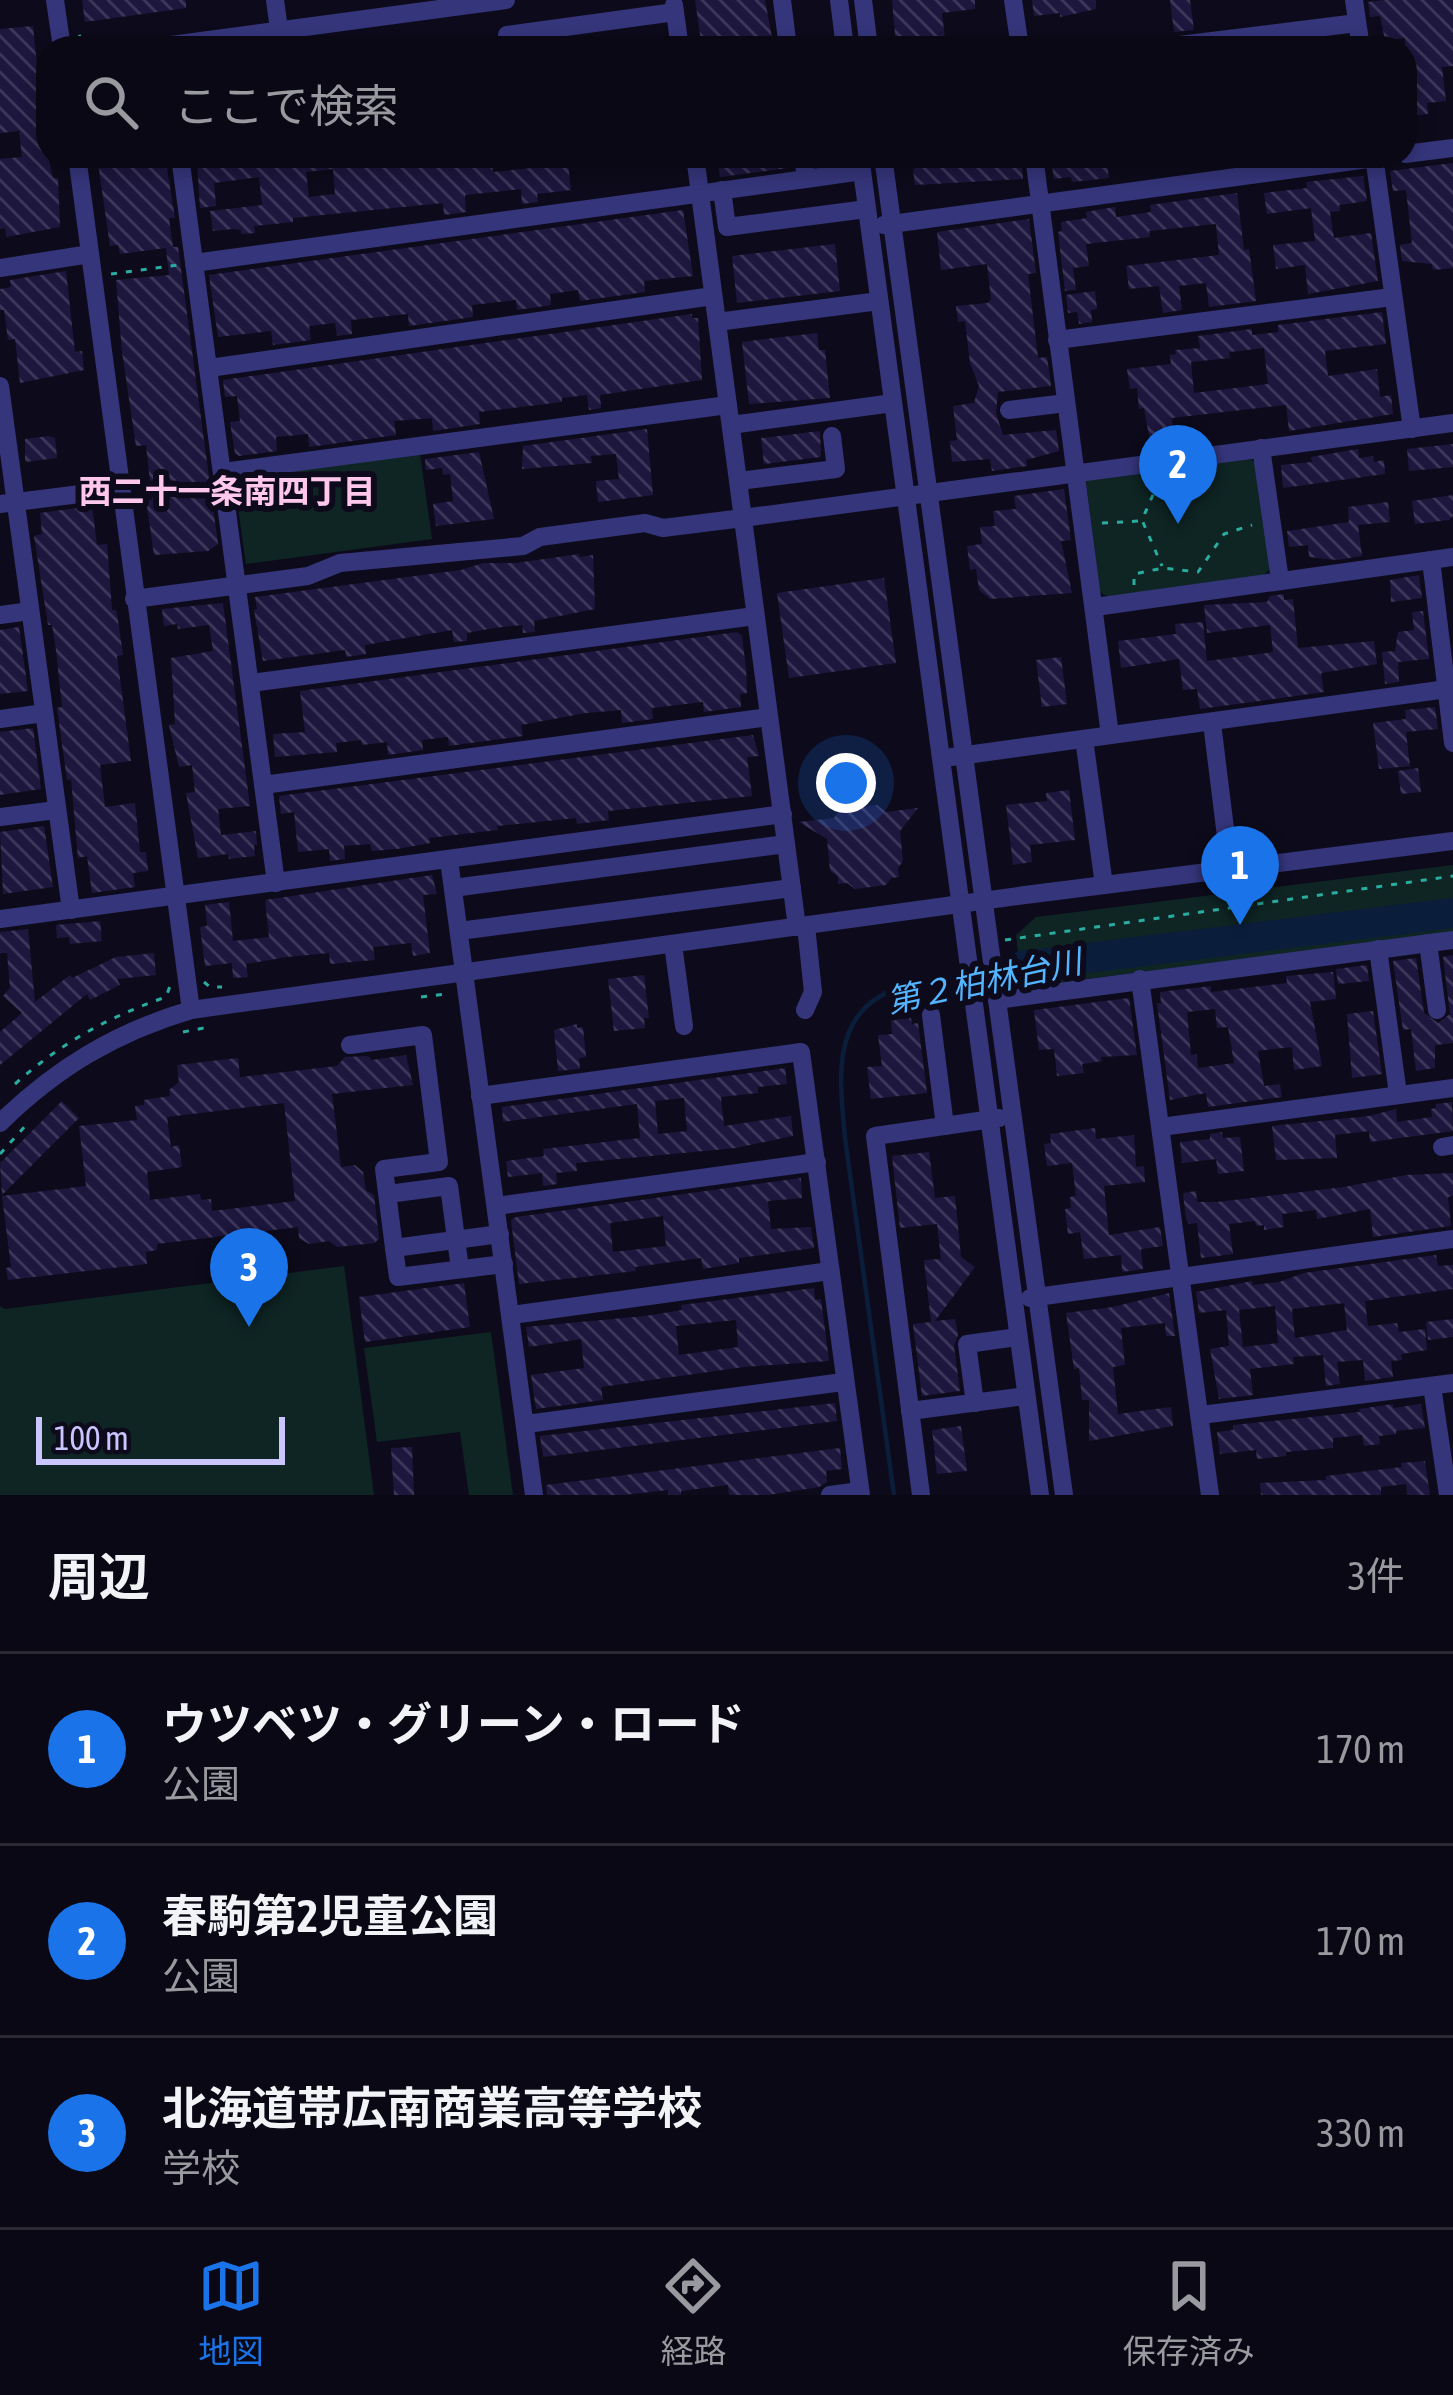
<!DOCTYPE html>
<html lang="ja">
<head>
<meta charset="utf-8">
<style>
  :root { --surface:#0a0814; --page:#13111d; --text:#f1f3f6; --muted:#999aa0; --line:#2a2934; --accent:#1a73e8 }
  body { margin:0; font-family:"Asap Condensed","Noto Sans JP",sans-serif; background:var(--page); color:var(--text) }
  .scale { position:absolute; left:36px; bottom:30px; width:249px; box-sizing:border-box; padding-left:12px; border:6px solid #cac5ff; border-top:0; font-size:33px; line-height:42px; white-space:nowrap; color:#cac5ff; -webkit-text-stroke:9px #0d0b1b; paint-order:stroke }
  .you { position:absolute; left:846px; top:783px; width:42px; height:42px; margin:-30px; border:9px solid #fff; border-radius:50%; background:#1a73e8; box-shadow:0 0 0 18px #1a73e833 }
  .badge { display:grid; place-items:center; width:78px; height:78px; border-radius:50%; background:var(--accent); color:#fff; font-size:39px; font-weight:700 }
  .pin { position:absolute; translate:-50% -99px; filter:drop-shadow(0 3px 6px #0008) }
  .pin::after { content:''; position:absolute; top:63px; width:42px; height:36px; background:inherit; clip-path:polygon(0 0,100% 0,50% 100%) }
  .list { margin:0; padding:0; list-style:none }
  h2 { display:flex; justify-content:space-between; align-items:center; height:156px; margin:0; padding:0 48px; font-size:51px }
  h2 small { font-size:39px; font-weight:400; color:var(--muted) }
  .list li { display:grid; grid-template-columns:78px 1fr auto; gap:36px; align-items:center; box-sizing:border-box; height:192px; padding:0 48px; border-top:3px solid var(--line) }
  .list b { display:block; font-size:45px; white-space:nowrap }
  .list p { margin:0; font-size:39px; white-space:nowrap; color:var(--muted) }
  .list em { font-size:39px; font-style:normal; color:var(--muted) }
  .icon { flex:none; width:66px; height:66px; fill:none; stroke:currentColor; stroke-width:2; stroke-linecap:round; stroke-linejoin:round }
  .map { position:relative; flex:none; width:1453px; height:1495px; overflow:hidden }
  .search { position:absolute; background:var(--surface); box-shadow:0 6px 18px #0003; left:36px; right:36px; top:36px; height:132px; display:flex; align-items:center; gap:30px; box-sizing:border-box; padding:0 42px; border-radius:36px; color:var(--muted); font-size:45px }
  .sheet { height:732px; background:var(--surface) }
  nav { display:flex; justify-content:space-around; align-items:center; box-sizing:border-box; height:168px; border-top:3px solid var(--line); background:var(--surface); font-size:33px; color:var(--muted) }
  nav a { display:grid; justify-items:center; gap:6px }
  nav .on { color:var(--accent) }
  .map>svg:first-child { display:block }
</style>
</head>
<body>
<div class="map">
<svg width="1453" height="1495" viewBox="0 0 1453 1495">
  <defs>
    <pattern id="building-back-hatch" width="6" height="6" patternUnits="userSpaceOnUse" patternTransform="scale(3)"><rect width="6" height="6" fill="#1d163d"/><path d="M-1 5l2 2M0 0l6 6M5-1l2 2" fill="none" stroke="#3c365a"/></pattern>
  </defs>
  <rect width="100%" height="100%" fill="#0d0b1b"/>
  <g fill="#0e2524">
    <path d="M420,454L432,539L246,564L234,479Z"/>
    <path d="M1248,456L1255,463L1272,567L1263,576L1111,599L1100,592L1086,481Z"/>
    <path d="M1453,865V933L1022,987L1016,935L1036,917Z"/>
    <path d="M344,1266L374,1495H0V1306L5,1309Z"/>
    <path d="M491,1332L513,1495H469L460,1432L377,1442L364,1348Z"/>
  </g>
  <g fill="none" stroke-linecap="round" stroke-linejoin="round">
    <g stroke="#0a1e3b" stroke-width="4.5">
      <path d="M997,970L1022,966"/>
      <path d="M894,1495L845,1138C841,1091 830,1026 879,997C902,982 936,980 962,976"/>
    </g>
    <path stroke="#0a1e3b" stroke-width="30" d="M1022,966L1453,913"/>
  </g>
  <g fill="url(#building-back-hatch)" fill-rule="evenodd">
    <path d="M82,0H186V8L85,22Z"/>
    <path d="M695,0H765L774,48H702Z"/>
    <path d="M892,0H975V9L942,13L946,48H901L896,45Z"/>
    <path d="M1032,0H1096V9L1060,17V13L1034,16Z"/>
    <path d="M1170,0H1190L1194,30L1174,32Z"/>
    <path d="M1384,0H1453V66L1442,67L1446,101L1427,103L1428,114L1405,117V38L1385,40L1380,16L1370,17L1368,2Z"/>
    <path d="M33,26L37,66H43L48,94V156L53,178H58L60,227L6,237L5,228L0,229V159L22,157L19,131L0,133V29Z"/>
    <path d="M97,156H165L175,218H169L173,247H178L218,544L208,551L154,555L146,500H152L146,445L136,446L122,352L116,280L169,275L166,248L120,254L118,245L110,246Z"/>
    <path d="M290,156H491L493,172L568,164L571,190L537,194L538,202L522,204L521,189L465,195L466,212L444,215L443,203L293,218V222L254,226L255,233L241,234V230L232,229L213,231L210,211L262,205L259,177L214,183L216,206L200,208L197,164ZM333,169L335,194L309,197L306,172Z"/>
    <path d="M717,156H788L789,168L720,177Z"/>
    <path d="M976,156H1021L1023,179L915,185L913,169L921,165Z"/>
    <path d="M1080,156H1106L1109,178L1072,182L1071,177L1054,179L1051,160Z"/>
    <path d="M1453,163V268L1433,270L1432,264L1402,261L1400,245L1412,243L1406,190L1393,191L1390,171Z"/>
    <path d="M1363,176L1367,201L1339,205L1340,211L1330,212L1334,238L1371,233L1378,281L1308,294L1305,265L1276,269L1273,245L1315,241L1311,208L1267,214L1264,193L1307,188L1306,182Z"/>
    <path d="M1237,193L1244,250L1249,249L1256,301L1209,307L1206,283L1179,286L1182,310L1163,313L1159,286L1129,289L1126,266L1219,255L1216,224L1149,231L1150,237L1086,244L1089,266L1073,268L1076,290L1065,291L1058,232L1062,231L1061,222L1087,218L1086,212L1102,209L1115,207L1116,217L1151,212L1150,205Z"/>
    <path d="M683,210L693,276L644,281L645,292L580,301L578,290L550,294L551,305L517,310L516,300L472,305L473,317L409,326L408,314L351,320L352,334L337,336L335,323L309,326L311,340L273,345L271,331L218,337L209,275Z"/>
    <path d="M1029,219L1036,273L1028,274L1038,358L1047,357L1051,386L998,392L996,413L1003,435L1056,430L1059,451L1026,460L1027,466L992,471L990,459L952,462L950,441L957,440L953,406L974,403L979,386L970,363L965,321L958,322L956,306L988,303L991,299L987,264L941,270L937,232Z"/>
    <path d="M835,244L840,291L737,303L732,256Z"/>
    <path d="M66,271L75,352L82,351L84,370L20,383L15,339L8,340L4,310H0V289L11,287L10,280Z"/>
    <path d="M1095,291L1097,309L1091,310L1092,322L1079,324L1077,312L1068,313L1066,295Z"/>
    <path d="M1382,312L1386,344L1325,351L1328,376L1377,369L1380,397L1391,395L1393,414L1289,431L1286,405L1172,418L1175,445L1151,448L1144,408L1139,409L1137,388L1130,389L1127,369L1171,364L1170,355L1176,354L1175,350L1200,348L1198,336L1252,329V335L1278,332V325ZM1264,348L1268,384L1194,393L1191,362L1230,358L1229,352Z"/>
    <path d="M692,314V318H698L702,380L600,395L601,408L589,410L587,395L562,398V402L479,412L480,424L433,431L432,418L394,421L396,435L309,447L308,434L276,437L277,451L239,456L235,453L230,422L240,421L237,396L225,397L223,380Z"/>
    <path d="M817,333L819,350H825L830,398L749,404L742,342Z"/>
    <path d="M647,429L653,495L598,502L596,481L619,479L616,454L591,456L592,463L522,469L523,446Z"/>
    <path d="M820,431L821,457L764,464L761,438Z"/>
    <path d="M49,436L55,438L57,458L25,462V439Z"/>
    <path d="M1453,444V467L1409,471L1407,449Z"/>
    <path d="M1358,449L1359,458L1373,456L1374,462L1384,460L1385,474L1283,488L1281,465L1312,462L1311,457Z"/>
    <path d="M479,452L494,519L436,526L433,504L453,501L450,474L443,475L442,468L426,470L425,459Z"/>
    <path d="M1064,489L1071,540L1061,541L1072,593L990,599L979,590L976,569L970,570L967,546L982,544L980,527L995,526L993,511L1016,509L1014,496Z"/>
    <path d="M1453,495V516L1449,520L1415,524L1412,501Z"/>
    <path d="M1388,502L1390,522L1358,525L1362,556L1337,560L1309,557L1308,545L1289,547L1287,531L1349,522L1348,507Z"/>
    <path d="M92,506L97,545L107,544L112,610H116L118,620L123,655L117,656L131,761L100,765L105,807L135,803L140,852H146L148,871L133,873L135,887L92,893L87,856L78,858L71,779L67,780L57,708L62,707L56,650L52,625H48L34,536L42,534L40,513Z"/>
    <path d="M579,554L580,557L593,555L595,609L534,621L535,632L523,633L522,625L494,628L467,633V641L454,642L452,630L365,645L366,654L346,657L345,650L263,661L254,610L257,609L255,597L461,570L483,563H516Z"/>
    <path d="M1419,575L1422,598L1391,602L1390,580Z"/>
    <path d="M884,578L896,663L789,678L777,593Z"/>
    <path d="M1284,594V600L1293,599L1298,648L1374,641L1377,664L1321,673L1324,692L1200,709L1197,689L1183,690L1179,659L1121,668L1118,641L1176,634L1175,624L1203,622L1207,661L1273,652L1270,625L1207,633L1204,605L1267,602L1270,596Z"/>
    <path d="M223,603L250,806L218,809L221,835L256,831L257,845H254L255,856L229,859L228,854L198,858L186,793L195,792L192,765L179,767L169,725L175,724L171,658L213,651L209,625L178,629L177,624L164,626L162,609Z"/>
    <path d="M1423,611L1429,659L1398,662L1399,682L1385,684L1382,652L1395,651L1398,632L1414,630L1412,612Z"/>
    <path d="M19,627L28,691L0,694V630Z"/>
    <path d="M737,632L742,636L746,669L747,693L740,694L741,707L704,712L703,702L652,708L653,719L622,723L621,710L586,713L521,725L523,736L449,746L448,737L422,740L423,750L388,755L387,742L362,745L361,740L336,743L337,752L275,757L273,734L305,732L300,691Z"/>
    <path d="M1061,657L1067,704L1042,707L1036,660Z"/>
    <path d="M1435,707L1438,729L1406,732L1410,766L1379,769L1373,723L1406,719L1405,710Z"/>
    <path d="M33,728L41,789L0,795V732Z"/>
    <path d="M753,735L759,756L747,757L752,796L608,811L609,820L577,824L576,818L497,826L498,830L429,838L430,843L397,849L372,851L370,844L344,846L345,859L330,861L329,849L298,852L294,812L281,814L279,796Z"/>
    <path d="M1418,768L1421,792L1401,794L1398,771Z"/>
    <path d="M1069,790L1075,840L1030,845L1032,862L1013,865L1006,805L1047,801L1046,793Z"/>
    <path d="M877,805L886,812L918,808L900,831L903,861L898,868L899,877L891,878L886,885L855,889L847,883L838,884V876L830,871L827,839L799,822L834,818L840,809Z"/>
    <path d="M44,826L53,887L3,894L0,832Z"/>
    <path d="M432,875L437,894L423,895L430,953L413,956L411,943L373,947L375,960L330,964L329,953L287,957L246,964L248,977L233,978L232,963L205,966L200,927L207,926L205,905L229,902L233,941L269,937L265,900Z"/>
    <path d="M100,921L102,941L70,944L69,937L57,938L56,925Z"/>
    <path d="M28,929L35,1002L70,975L72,978L116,957L154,953L156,975L117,979L120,985L90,1000L87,994L0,1065V1032L22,1013L3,996L10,988L7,953H0V932Z"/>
    <path d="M1453,955V1043L1435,1045V1068L1416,1071L1411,1029L1403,1030L1393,961L1416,958L1424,1013L1438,1023L1450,1014L1443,957Z"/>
    <path d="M1367,965L1369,981L1338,984L1336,969Z"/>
    <path d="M1333,972L1336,999L1310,1002L1322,1066L1294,1070L1292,1047L1258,1051L1264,1086L1280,1084L1282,1097L1208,1107L1206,1093L1170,1100L1157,1003H1161L1160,992L1211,986V992L1287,983L1286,976ZM1215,1009L1217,1028L1228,1027L1234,1063L1198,1068L1197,1054L1191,1055L1187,1012Z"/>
    <path d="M644,975L649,1018H644L645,1028L614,1031L608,979Z"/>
    <path d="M1129,998L1137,1055L1101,1057L1102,1061L1082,1064L1084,1073L1057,1076L1054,1049L1039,1050L1034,1010Z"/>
    <path d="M1373,1011L1382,1074L1352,1078L1347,1014Z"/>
    <path d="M911,1018L912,1024L918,1023L927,1093L871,1099L867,1067L882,1066L878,1035L892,1034L891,1020Z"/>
    <path d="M577,1024V1028L583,1027L586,1057L579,1058L580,1069L558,1071L554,1030Z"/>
    <path d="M406,1055L413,1085L332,1094L341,1167L355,1165L363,1172L366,1190L374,1195L379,1238L375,1243L337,1247L329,1241L309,1244L299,1238L298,1227L157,1244V1250L146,1252L147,1264L8,1280L6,1268L11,1267L2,1196L86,1186L79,1126L137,1120L135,1106L144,1105V1100L170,1096L169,1090L179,1082L177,1065L238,1058L240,1077L337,1066L345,1057L368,1056L372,1060ZM284,1103L295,1201L212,1211L211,1199L201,1200L200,1194L150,1200L147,1172L182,1167L179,1145L171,1147L167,1117Z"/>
    <path d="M785,1068L787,1084L758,1087V1093L721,1097L724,1126L791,1116L793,1136L736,1148L576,1163L577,1171L556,1173L557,1184L543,1186L542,1173L508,1177L506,1161L544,1156L543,1149L640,1138L637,1104L503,1122L502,1107ZM684,1098L687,1131L658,1134L655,1101Z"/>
    <path d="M62,1101L79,1118L2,1195L0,1163Z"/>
    <path d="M1452,1102L1453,1131L1370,1142L1369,1131L1335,1135L1337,1158L1276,1160L1272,1126L1369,1116L1396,1109L1397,1122L1432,1117L1431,1109L1436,1108V1104Z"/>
    <path d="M1095,1128L1096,1139L1134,1135L1136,1167L1144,1166L1145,1182L1104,1186L1109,1235L1160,1227L1163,1246L1141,1249L1143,1269L1122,1272L1121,1255L1084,1259L1080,1232L1068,1234L1065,1209L1071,1208L1070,1197L1076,1196L1072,1163L1047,1166L1044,1144L1051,1143L1050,1134Z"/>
    <path d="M1222,1132L1223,1138L1240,1137L1244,1171L1218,1174L1216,1159L1182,1163L1180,1142L1210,1139V1134Z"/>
    <path d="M929,1152L935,1198L955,1196L961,1257L975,1267L935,1321L955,1319L958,1335L954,1346L960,1391L922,1396L913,1324L931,1322L924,1260L941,1259L937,1224L900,1228L892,1156Z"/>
    <path d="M1453,1173V1196L1448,1197L1451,1226L1373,1237L1370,1209L1317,1219L1316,1210L1282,1214L1284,1227L1264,1230V1225L1256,1226L1255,1221L1229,1224L1233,1254L1201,1258L1197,1223L1189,1224L1186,1219L1183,1193L1196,1191L1197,1202H1217L1344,1187L1406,1175Z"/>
    <path d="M801,1178L802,1198L768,1201L771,1229L811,1227L814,1248L739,1258V1263L703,1269L701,1258L635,1267L636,1271L519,1284L511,1220L516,1217ZM663,1216L666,1246L613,1252L610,1223Z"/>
    <path d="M1436,1255L1438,1266L1453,1265V1289L1365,1301L1368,1326L1397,1323L1399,1332L1425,1329L1427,1350L1401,1354L1402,1360L1391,1361L1393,1377L1365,1381L1363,1360L1337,1362L1340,1384L1326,1386L1323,1355L1293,1357L1294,1364L1250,1369L1253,1395L1219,1399L1210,1349L1229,1346L1226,1310L1199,1313L1196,1292L1252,1281L1253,1285L1279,1282L1304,1273ZM1344,1303L1347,1330L1295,1338L1292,1309ZM1275,1306L1278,1343L1243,1347L1239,1310Z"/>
    <path d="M464,1283L470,1327L365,1342L359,1297Z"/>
    <path d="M814,1288L815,1300L821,1299L829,1361L744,1367L601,1387L603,1400L536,1409L531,1375L584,1368L581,1339L529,1347L526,1327L645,1316L682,1310L681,1305ZM736,1320L738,1347L679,1355L676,1326Z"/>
    <path d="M1169,1293L1175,1336H1166L1165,1323L1121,1328L1125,1365L1113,1367L1118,1414L1171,1407L1173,1426L1089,1441V1400H1082L1079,1368L1074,1369L1066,1313L1113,1307Z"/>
    <path d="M1453,1319V1337L1428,1340L1426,1322Z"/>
    <path d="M835,1403L837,1421L543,1457L540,1436Z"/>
    <path d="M1393,1404V1408L1421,1404L1425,1428L1396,1431V1434L1379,1436L1380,1444L1364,1446L1362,1435L1333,1438V1448L1286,1452V1456L1257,1459L1256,1450L1220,1454L1217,1432L1233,1430V1425L1360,1412L1359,1409Z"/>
    <path d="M961,1426L967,1471L937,1474L932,1430Z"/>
    <path d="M412,1447L414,1495H394L391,1448Z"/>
    <path d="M840,1448L842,1469L826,1471L827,1482L819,1487L768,1495H729L728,1485L681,1491V1495H668V1490L623,1495H547L546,1485Z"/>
    <path d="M1425,1461L1430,1495H1407L1406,1484L1381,1487V1495H1261L1260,1483L1326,1480V1476L1402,1467L1401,1463Z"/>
  </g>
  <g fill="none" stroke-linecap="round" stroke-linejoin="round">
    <g stroke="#2aada1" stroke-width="3" stroke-dasharray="6 9" stroke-linecap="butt">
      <path d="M79,35L82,41L91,42L92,48"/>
      <path d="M111,274L178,265"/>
      <path d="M1159,481L1142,520L1162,566"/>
      <path d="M1102,523L1140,521"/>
      <path d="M1134,585V574L1163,568L1198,572L1224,534L1252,525"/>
      <path d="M1005,940L1453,876"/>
      <path d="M204,982L210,987H222"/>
      <path d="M421,997L447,994"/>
      <path d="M183,1032L209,1027"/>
      <path d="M15,1084C61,1043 108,1017 166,997L170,986"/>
      <path d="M0,1154L27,1124"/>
    </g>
    <g stroke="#35357b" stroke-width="18">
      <path d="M55,0L62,48"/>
      <path d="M275,0L279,29"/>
      <path d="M782,0L788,48"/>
      <path d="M839,0L845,48"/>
      <path d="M863,0L869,48"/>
      <path d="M1013,0L1020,48"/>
      <path d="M1354,0L1361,48"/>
      <path d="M674,5L680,48"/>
      <path d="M507,35L675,12"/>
      <path d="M149,48L506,0"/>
      <path d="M1155,48L1357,23"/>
      <path d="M1405,154L1453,148"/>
      <path d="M77,156L191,1010"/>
      <path d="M180,156L276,883"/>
      <path d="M695,156L797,927"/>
      <path d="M803,156L806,179L862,171"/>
      <path d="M860,156L1040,1495"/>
      <path d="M883,156L1064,1495"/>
      <path d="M1034,156L1110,735"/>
      <path d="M1374,156L1412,429"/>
      <path d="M884,159L911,156"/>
      <path d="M722,190L727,227L867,209"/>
      <path d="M884,225L1390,156"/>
      <path d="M194,263L806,179"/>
      <path d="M0,268L90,254"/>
      <path d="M717,322L879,301"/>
      <path d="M1057,340L1392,297"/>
      <path d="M209,368L713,296"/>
      <path d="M0,386L71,910"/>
      <path d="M1009,410L1066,403"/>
      <path d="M731,425L893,403"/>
      <path d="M1261,448L1280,580"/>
      <path d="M223,472L728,405"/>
      <path d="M739,481L836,469L832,436"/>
      <path d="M0,504L120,489"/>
      <path d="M1431,560L1453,743"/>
      <path d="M134,599L308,576L340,563L523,546L540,537L645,523L663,528L743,518L1453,423"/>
      <path d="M1095,607L1453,557"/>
      <path d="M0,615L30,611"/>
      <path d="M251,683L755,616"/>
      <path d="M0,719L44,713"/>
      <path d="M1212,723L1230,869"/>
      <path d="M1084,739L1104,885"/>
      <path d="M952,757L1447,689"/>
      <path d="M263,785L769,717"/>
      <path d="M0,817L56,810"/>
      <path d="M449,860L534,1495"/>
      <path d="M453,888L786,844"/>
      <path d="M0,919L783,814"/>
      <path d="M459,931L792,888"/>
      <path d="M1428,943L1437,1010"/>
      <path d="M673,944L684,1026"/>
      <path d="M1378,949L1398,1094"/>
      <path d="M1140,979L1210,1495"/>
      <path d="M997,1000L1453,940"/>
      <path d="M805,1010L813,992L806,926"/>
      <path d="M931,1015L945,1126"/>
      <path d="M350,1045L423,1035L439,1162L384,1169L394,1248"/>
      <path d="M480,1096L801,1052L861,1495"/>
      <path d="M0,1123C56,1068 116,1032 191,1010L1025,895L1453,841"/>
      <path d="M1161,1127L1453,1088"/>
      <path d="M1442,1147L1453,1145"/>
      <path d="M388,1194L449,1186L460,1269"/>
      <path d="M496,1206L817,1162"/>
      <path d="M500,1234L394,1248L398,1277L504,1264"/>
      <path d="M1030,1298L1453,1239"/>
      <path d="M512,1315L830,1271"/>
      <path d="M1432,1386L1448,1495"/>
      <path d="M975,1403L967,1344L1018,1337"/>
      <path d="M910,1411L1026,1396"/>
      <path d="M1201,1415L1453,1383"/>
      <path d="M526,1424L843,1382"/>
      <path d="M830,1495L860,1491"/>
      <path d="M921,1495L875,1136L999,1118"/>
    </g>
  </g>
  <g text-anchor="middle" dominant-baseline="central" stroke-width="12" stroke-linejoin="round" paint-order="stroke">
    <g font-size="33" font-weight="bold" fill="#ffc7ec" stroke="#0d0b1b">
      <text x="227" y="491">西二十一条南四丁目</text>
    </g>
    <g font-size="33" font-style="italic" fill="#53b5ff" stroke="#0d0b1b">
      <text transform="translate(984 981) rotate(-12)">第２柏林台川</text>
    </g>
  </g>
</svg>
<div class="scale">100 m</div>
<div class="you"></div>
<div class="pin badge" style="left:1240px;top:925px">1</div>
<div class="pin badge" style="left:1178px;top:524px">2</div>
<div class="pin badge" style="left:249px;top:1327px">3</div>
<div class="search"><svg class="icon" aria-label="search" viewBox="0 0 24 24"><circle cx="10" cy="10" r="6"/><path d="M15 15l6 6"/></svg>ここで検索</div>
</div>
<section class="sheet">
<h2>周辺<small>3件</small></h2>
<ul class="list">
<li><span class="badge">1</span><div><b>ウツベツ・グリーン・ロード</b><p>公園</p></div><em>170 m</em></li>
<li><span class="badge">2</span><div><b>春駒第2児童公園</b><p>公園</p></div><em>170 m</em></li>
<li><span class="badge">3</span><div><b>北海道帯広南商業高等学校</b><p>学校</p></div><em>330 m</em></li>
</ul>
</section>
<nav>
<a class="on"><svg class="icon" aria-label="map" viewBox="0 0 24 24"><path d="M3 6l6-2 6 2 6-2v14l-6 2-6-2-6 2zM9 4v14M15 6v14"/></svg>地図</a>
<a><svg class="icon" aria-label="directions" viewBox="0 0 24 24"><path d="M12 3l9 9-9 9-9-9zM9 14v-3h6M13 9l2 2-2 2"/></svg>経路</a>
<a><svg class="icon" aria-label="saved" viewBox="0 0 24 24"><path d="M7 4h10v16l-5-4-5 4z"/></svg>保存済み</a>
</nav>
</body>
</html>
